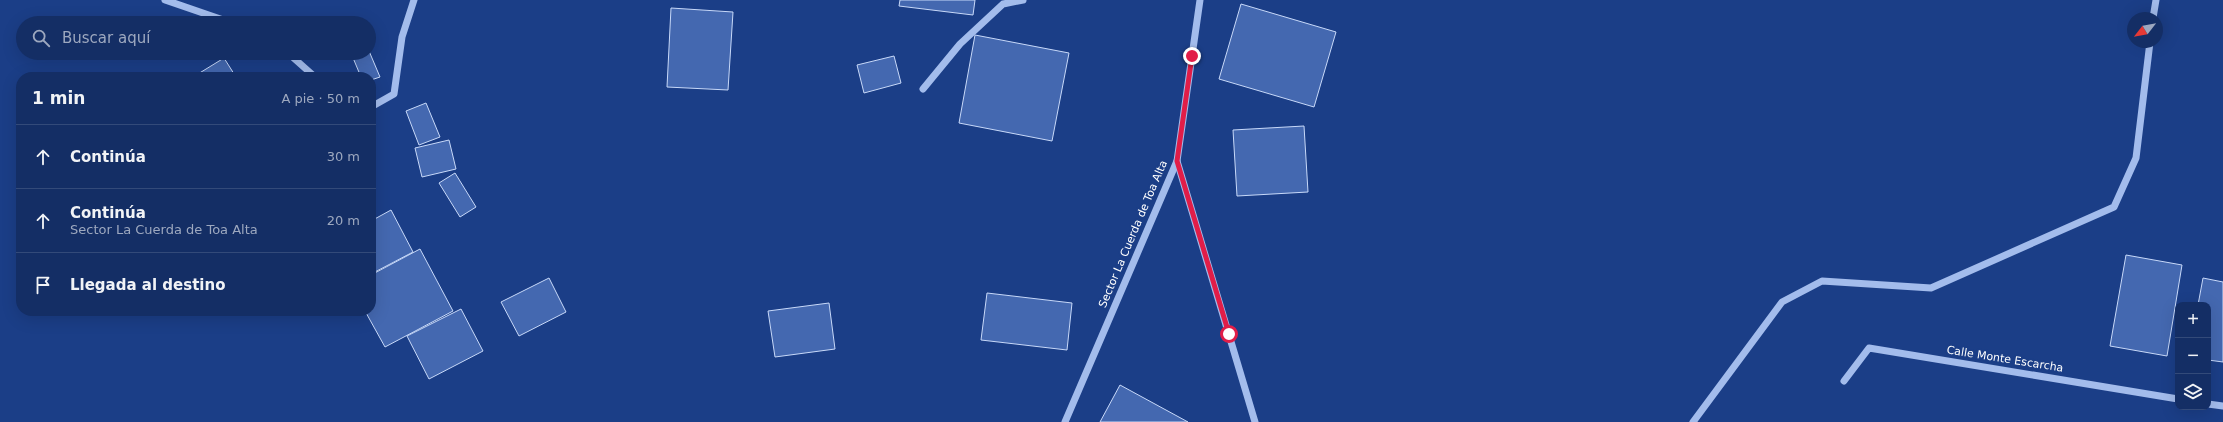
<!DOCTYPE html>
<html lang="es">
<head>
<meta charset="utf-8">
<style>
  :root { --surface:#142e65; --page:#213a6e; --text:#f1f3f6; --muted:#9da8bf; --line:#334a79 }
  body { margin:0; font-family:"DejaVu Sans",sans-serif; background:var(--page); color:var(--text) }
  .controls { position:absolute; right:12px; bottom:12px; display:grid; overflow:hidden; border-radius:8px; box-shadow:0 4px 16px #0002 }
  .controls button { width:36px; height:36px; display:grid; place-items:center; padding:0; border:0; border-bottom:1px solid var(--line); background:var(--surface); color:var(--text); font:20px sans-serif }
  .compass { position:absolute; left:2127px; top:12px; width:36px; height:36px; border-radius:50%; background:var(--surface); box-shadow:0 4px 16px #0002; rotate:239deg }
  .stop { position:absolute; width:12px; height:12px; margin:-9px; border:3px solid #e11d48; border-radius:50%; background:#fff }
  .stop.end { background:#e11d48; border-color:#fff; box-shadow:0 1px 4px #0008 }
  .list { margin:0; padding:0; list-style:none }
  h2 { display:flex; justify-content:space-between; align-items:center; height:52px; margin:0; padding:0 16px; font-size:17px }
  h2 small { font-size:13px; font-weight:400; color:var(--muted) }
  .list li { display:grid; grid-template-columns:26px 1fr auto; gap:12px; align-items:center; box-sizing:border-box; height:64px; padding:0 16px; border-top:1px solid var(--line) }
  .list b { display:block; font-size:15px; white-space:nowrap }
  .list p { margin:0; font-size:13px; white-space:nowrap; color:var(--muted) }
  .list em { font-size:13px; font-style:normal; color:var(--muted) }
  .icon { flex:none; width:22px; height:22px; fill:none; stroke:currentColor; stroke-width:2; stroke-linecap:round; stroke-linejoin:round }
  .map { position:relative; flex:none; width:2223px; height:422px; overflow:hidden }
  .search { position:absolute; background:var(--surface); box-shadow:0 4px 16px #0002; left:16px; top:16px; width:360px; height:44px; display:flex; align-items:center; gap:10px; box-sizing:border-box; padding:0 14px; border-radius:22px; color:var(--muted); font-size:15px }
  .panel { position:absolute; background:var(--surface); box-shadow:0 4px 16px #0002; left:16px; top:72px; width:360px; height:244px; border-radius:16px }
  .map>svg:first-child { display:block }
</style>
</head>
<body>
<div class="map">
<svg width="2223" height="422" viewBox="0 0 2223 422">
  <rect width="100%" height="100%" fill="#1b3e87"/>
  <g fill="#4468b0" stroke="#c8d9f9">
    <path d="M900,0H975L973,15L899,6Z"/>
    <path d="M1241,4L1336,32L1314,107L1219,79Z"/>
    <path d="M671,8L733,12L728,90L667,87Z"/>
    <path d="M975,35L1069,53L1052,141L959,123Z"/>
    <path d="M369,51L380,77L371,80V77H361L351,53H369Z"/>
    <path d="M894,56L901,83L864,93L857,65Z"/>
    <path d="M224,58L236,77H193Z"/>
    <path d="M426,103L440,137L419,145L406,111Z"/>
    <path d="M1304,126L1308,192L1237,196L1233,130Z"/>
    <path d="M449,140L456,169L422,177L415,148Z"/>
    <path d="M455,173L476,207L460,217L439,183Z"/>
    <path d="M371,210L375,218L371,221Z"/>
    <path d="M391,210L413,252L371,274V221Z"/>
    <path d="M420,249L453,311L385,347L365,311H371V275Z"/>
    <path d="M2126,255L2182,265L2167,356L2110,346Z"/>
    <path d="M549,278L566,312L519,336L501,302Z"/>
    <path d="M2203,278L2223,282V362L2208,360V305H2198Z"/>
    <path d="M987,293L1072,303L1067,350L981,340Z"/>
    <path d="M829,303L835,349L775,357L768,311Z"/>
    <path d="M461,309L483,351L429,379L407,336Z"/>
    <path d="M1120,385L1188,422H1100Z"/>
  </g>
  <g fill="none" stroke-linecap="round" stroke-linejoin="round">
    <g stroke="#a3bcec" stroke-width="7">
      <path d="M165,0L232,23"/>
      <path d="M2153,18L2156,0"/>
      <path d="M288,53L315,77"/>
      <path d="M923,89L960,44L1003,4L1023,0"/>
      <path d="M371,107L394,94L402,37L414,0"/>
      <path d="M1177,161L1255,422"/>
      <path d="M1844,381L1869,348L2178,399"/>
      <path d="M2208,404L2223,406"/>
      <path d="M1065,422L1177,161L1200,0"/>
      <path d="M1693,422L1782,302L1822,281L1931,288L2114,207L2136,158L2150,42"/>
    </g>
  </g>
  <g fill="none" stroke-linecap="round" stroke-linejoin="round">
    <path stroke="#e11d48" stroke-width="5" d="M1192,56L1177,161L1229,334"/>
  </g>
  <g text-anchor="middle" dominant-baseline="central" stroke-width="4" stroke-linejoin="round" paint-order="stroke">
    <g font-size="11" fill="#fff" stroke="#1b3e87">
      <text transform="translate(1133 234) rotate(-67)">Sector La Cuerda de Toa Alta</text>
      <text transform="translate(2005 359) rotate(9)">Calle Monte Escarcha</text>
    </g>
  </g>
</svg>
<div class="controls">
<button>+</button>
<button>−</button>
<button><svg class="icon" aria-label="layers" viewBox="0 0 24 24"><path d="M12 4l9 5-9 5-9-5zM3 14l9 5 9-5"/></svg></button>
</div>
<svg class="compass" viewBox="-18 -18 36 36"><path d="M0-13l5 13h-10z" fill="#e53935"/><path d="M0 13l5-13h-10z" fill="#9da8bf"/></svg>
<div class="stop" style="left:1229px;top:334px"></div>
<div class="stop end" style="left:1192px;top:56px"></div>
<div class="search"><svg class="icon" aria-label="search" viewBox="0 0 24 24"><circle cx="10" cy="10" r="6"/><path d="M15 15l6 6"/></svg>Buscar aquí</div>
<section class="panel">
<h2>1 min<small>A pie · 50 m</small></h2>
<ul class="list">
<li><svg class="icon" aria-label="ahead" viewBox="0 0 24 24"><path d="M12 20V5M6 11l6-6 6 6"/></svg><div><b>Continúa</b></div><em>30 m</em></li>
<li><svg class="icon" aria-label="ahead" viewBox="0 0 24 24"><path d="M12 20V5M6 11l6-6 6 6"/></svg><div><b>Continúa</b><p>Sector La Cuerda de Toa Alta</p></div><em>20 m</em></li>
<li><svg class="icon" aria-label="arrive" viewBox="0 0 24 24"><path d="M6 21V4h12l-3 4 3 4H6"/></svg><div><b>Llegada al destino</b></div></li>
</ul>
</section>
</div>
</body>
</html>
